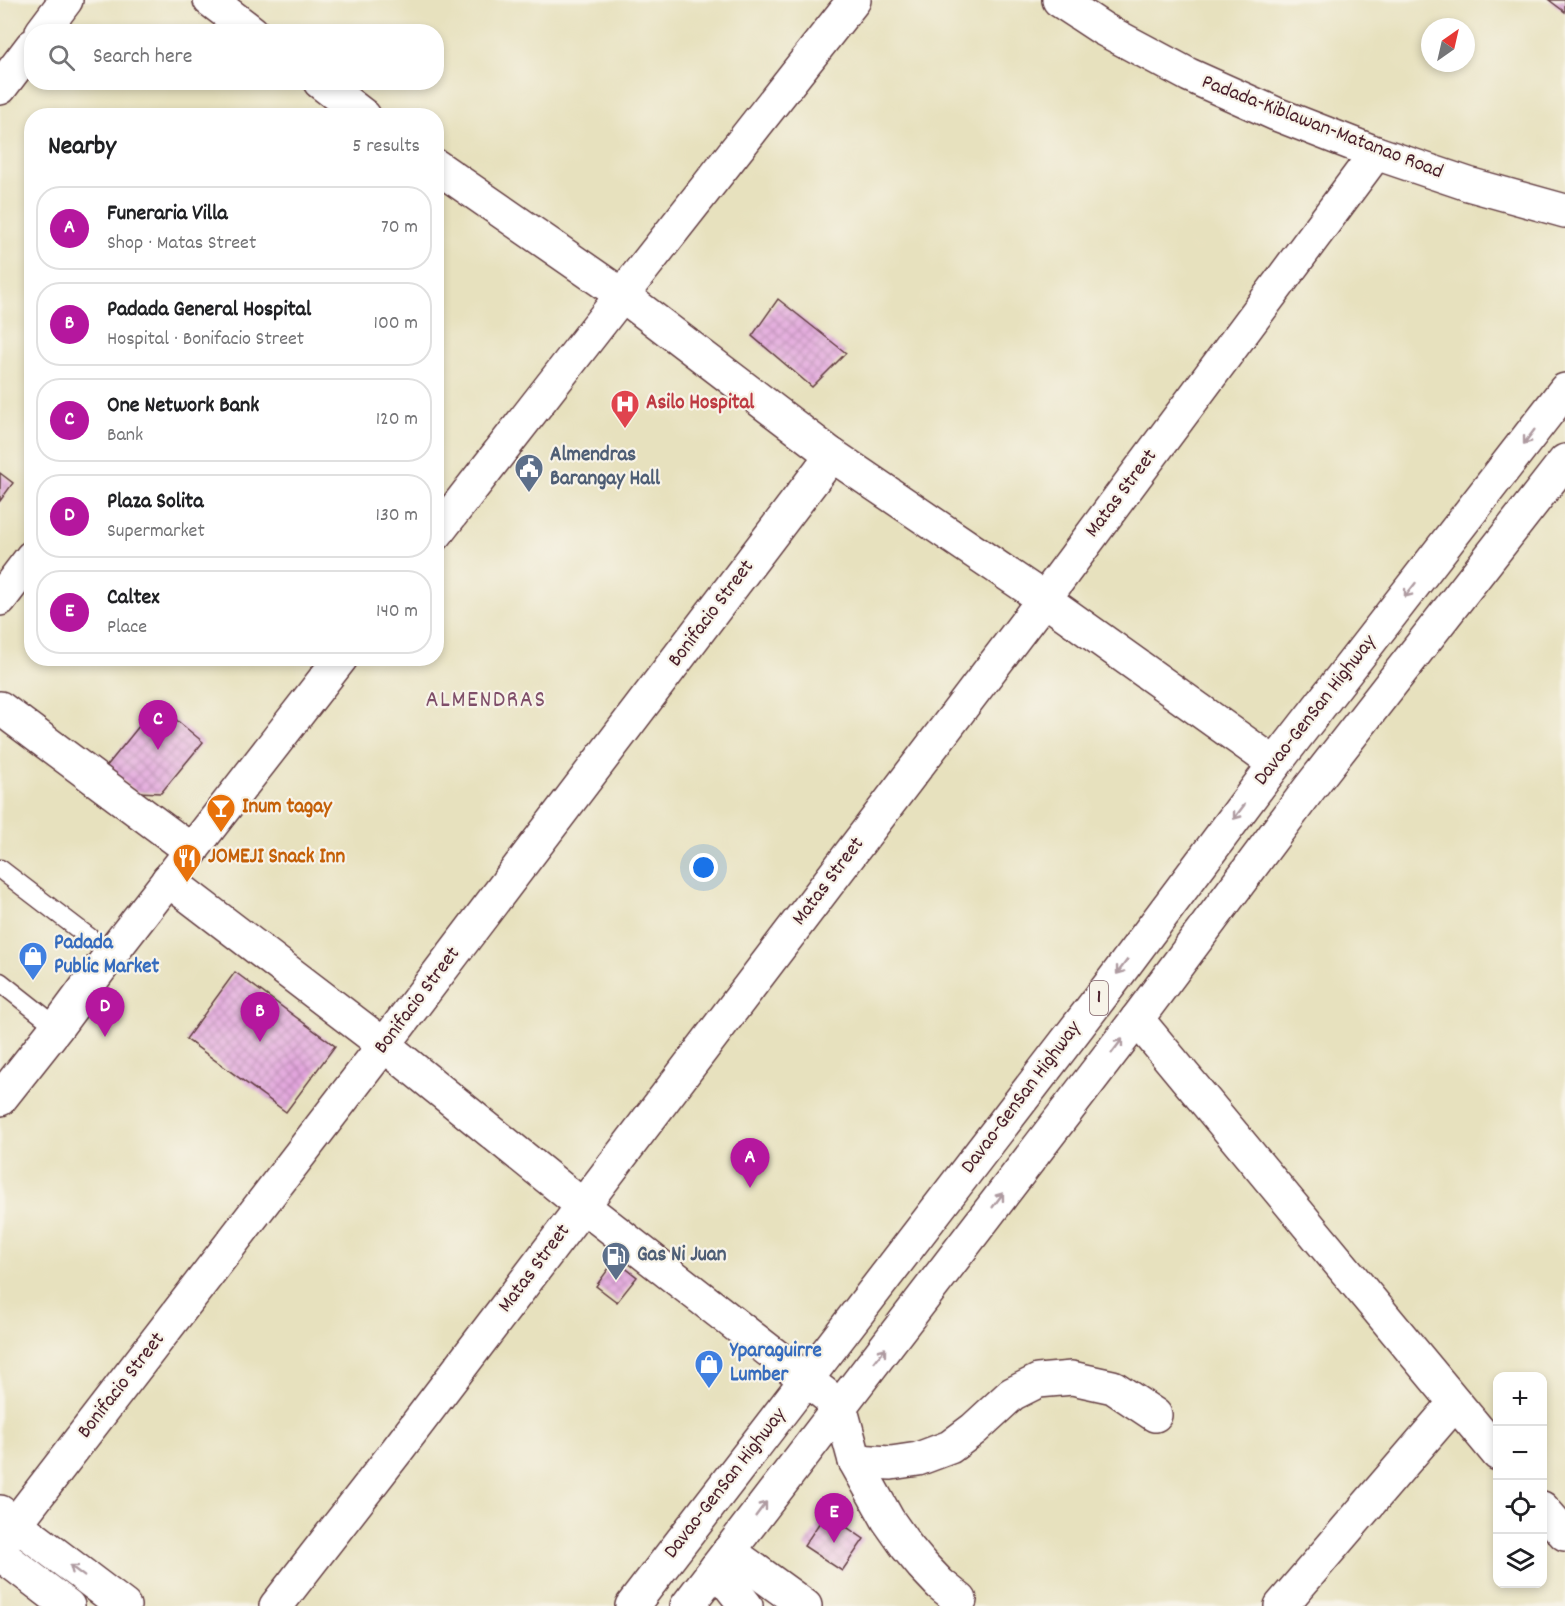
<!DOCTYPE html>
<html lang="en">
<head>
<meta charset="utf-8">
<style>
  :root { --surface:#fff; --page:#f6f6f6; --text:#202124; --muted:#757577; --line:#e0e0e0; --accent:#b5179e }
  body { margin:0; font-family:Dekko,sans-serif; background:var(--page); color:var(--text) }
  .controls { position:absolute; right:18px; bottom:18px; display:grid; overflow:hidden; border-radius:12px; box-shadow:0 3px 9px #0003 }
  .controls button { width:54px; height:54px; display:grid; place-items:center; padding:0; border:0; border-bottom:2px solid var(--line); background:var(--surface); color:var(--text); font:30px sans-serif }
  .compass { position:absolute; left:1421px; top:18px; width:54px; height:54px; border-radius:50%; background:var(--surface); box-shadow:0 3px 9px #0003; rotate:34deg }
  .you { position:absolute; left:704px; top:868px; width:21px; height:21px; margin:-15px; border:4px solid #fff; border-radius:50%; background:#1a73e8; box-shadow:0 0 0 9px #1a73e833 }
  .badge { display:grid; place-items:center; width:39px; height:39px; border-radius:50%; background:var(--accent); color:#fff; font-size:20px; font-weight:700 }
  .pin { position:absolute; translate:-50% -50px; filter:drop-shadow(0 2px 3px #0008) }
  .pin::after { content:''; position:absolute; top:32px; width:21px; height:18px; background:inherit; clip-path:polygon(0 0,100% 0,50% 100%) }
  .list { margin:0; padding:0; list-style:none }
  h2 { display:flex; justify-content:space-between; align-items:center; height:78px; margin:0; padding:0 24px; font-size:26px }
  h2 small { font-size:20px; font-weight:400; color:var(--muted) }
  .list li { display:grid; grid-template-columns:39px 1fr auto; gap:18px; align-items:center; box-sizing:border-box; height:84px; margin:0 12px 12px; padding:0 12px; border:2px solid var(--line); border-radius:24px }
  .list b { display:block; font-size:22px; white-space:nowrap }
  .list p { margin:0; font-size:20px; white-space:nowrap; color:var(--muted) }
  .list em { font-size:20px; font-style:normal; color:var(--muted) }
  .icon { flex:none; width:33px; height:33px; fill:none; stroke:currentColor; stroke-width:2; stroke-linecap:round; stroke-linejoin:round }
  .map { position:relative; flex:none; width:1565px; height:1606px; overflow:hidden }
  .search { position:absolute; background:var(--surface); box-shadow:0 3px 9px #0003; left:24px; top:24px; width:420px; height:66px; display:flex; align-items:center; gap:15px; box-sizing:border-box; padding:0 21px; border-radius:24px; color:var(--muted); font-size:22px }
  .panel { position:absolute; background:var(--surface); box-shadow:0 3px 9px #0003; left:24px; top:108px; width:420px; height:558px; border-radius:24px }
  .map>svg:first-child { display:block }
</style>
</head>
<body>
<div class="map">
<svg width="1565" height="1606" viewBox="0 0 1565 1606">
  <defs>
    <pattern id="building-cross-hatch" width="8" height="8" patternUnits="userSpaceOnUse" patternTransform="scale(1.5)"><rect width="8" height="8" fill="#e2a5dd"/><path d="M0 0l8 8M0 8l8-8" fill="none" stroke="#b986b3"/></pattern>
  </defs>
  <rect width="100%" height="100%" fill="#f7f3e8"/>
  <filter id="ink" filterUnits="userSpaceOnUse"><feTurbulence type="fractalNoise" baseFrequency=".0167" numOctaves="2"/><feDisplacementMap in="SourceGraphic" scale="12" xChannelSelector="R" yChannelSelector="G"/><feConvolveMatrix kernelMatrix="1 2 1 2 8 2 1 2 1" color-interpolation-filters="sRGB"/></filter>
  <filter id="wash" filterUnits="userSpaceOnUse"><feTurbulence type="fractalNoise" baseFrequency=".008" numOctaves="4" result="noise"/><feDisplacementMap in="SourceGraphic" scale="24" xChannelSelector="R" yChannelSelector="G"/><feGaussianBlur stdDeviation="1.35" result="paint"/><feColorMatrix in="noise" values="0 0 0 0 0 0 0 0 0 0 0 0 0 0 0 0 0 1.4 0 .05"/><feComposite in="paint" operator="in"/></filter>
  <g filter="url(#wash)">
    <rect width="100%" height="100%" fill="#e7e1be"/>
    <g id="blocks">
      <g fill="url(#building-cross-hatch)">
        <path d="M1549,0H1565V12Z"/>
        <path d="M778,299L846,353L812,387L752,336Z"/>
        <path d="M0,473L13,483L0,501Z"/>
        <path d="M157,704L203,742L161,793L137,792L106,767Z"/>
        <path d="M235,972L335,1046L286,1112L186,1039Z"/>
        <path d="M615,1260L637,1277L617,1302L596,1286Z"/>
        <path d="M826,1513L864,1539L842,1571L804,1546Z"/>
      </g>
    </g>
  </g>
  <g filter="url(#ink)">
    <use href="#blocks" fill-opacity="0" stroke="#623c41" stroke-width="1.5"/>
    <g fill="none" stroke-linecap="round" stroke-linejoin="round">
      <g stroke="#623c41" stroke-width="21">
        <g id="service">
          <path d="M0,869L111,954"/>
          <path d="M0,982L57,1027"/>
        </g>
      </g>
      <g stroke="#623c41" stroke-width="36">
        <g id="minor">
          <path d="M210,0L252,32"/>
          <path d="M42,32L66,0"/>
          <path d="M320,82L364,116"/>
          <path d="M0,88L32,46"/>
          <path d="M436,166L622,295L832,455L1044,599L1275,764"/>
          <path d="M436,534L622,295L854,0"/>
          <path d="M0,599L32,557"/>
          <path d="M0,708L192,851"/>
          <path d="M168,880L384,1045L583,1206L840,1406L855,1461L888,1520L907,1547L922,1565L940,1584L960,1600L956,1606"/>
          <path d="M1137,1019L1498,1454"/>
          <path d="M0,1099L57,1027L111,954L341,658"/>
          <path d="M855,1461L891,1463L918,1459L950,1447L974,1429L1012,1394L1038,1381L1072,1378L1113,1387L1155,1415"/>
          <path d="M1542,1508L1565,1534"/>
          <path d="M0,1544L384,1045L832,455"/>
          <path d="M729,1551L805,1606"/>
          <path d="M716,1568L746,1606"/>
          <path d="M276,1606L398,1449L1044,599L1376,153"/>
          <path d="M1281,1606L1455,1403"/>
        </g>
      </g>
      <g stroke="#623c41" stroke-width="36">
        <g id="tertiary">
          <path d="M0,1512L124,1606"/>
          <path d="M0,1554L68,1606"/>
        </g>
      </g>
      <g stroke="#623c41" stroke-width="36">
        <path id="secondary" d="M1059,0L1103,29L1189,75L1276,114L1376,153L1468,184L1565,211"/>
      </g>
      <g stroke="#623c41" stroke-width="36">
        <g id="trunk">
          <path d="M632,1606L1112,982L1284,752L1565,390"/>
          <path d="M687,1606L1137,1019L1309,789L1565,461"/>
        </g>
      </g>
      <use href="#service" stroke="#fff" stroke-width="18"/>
      <use href="#minor" stroke="#fff" stroke-width="33"/>
      <use href="#tertiary" stroke="#fff" stroke-width="33"/>
      <use href="#secondary" stroke="#fff" stroke-width="33"/>
      <use href="#trunk" stroke="#fff" stroke-width="33"/>
    </g>
    <defs><path id="oneway-shaft" d="M-6 0H5M1.5-3L5.5 0L1.5 3" fill="none" stroke-width="1.6" stroke-linecap="round" stroke-linejoin="round" transform="scale(1.5)"/></defs>
    <g stroke="#ae9aa0">
      <use href="#oneway-shaft" transform="translate(1529 437) rotate(127)"/>
      <use href="#oneway-shaft" transform="translate(1410 590) rotate(128)"/>
      <use href="#oneway-shaft" transform="translate(1239 812) rotate(127)"/>
      <use href="#oneway-shaft" transform="translate(1122 967) rotate(127)"/>
      <use href="#oneway-shaft" transform="translate(1117 1046) rotate(-53)"/>
      <use href="#oneway-shaft" transform="translate(998 1200) rotate(-53)"/>
      <use href="#oneway-shaft" transform="translate(880 1355) rotate(-52)"/>
      <use href="#oneway-shaft" transform="translate(761 1509) rotate(-53)"/>
      <use href="#oneway-shaft" transform="translate(77 1571) rotate(-143)"/>
    </g>
  </g>
  <defs>
    <g id="hospital-pin" transform="scale(1.5)"><path d="M0 17L-7.5 6A9.5 9.5 0 1 1 7.5 6Z" fill="#e0444e" stroke="#f7f3e8"/><path d="M-5-5h3v3.5h4V-5h3V5h-3V1.5h-4V5h-3Z" fill="#fff"/></g>
    <g id="civic-pin" transform="scale(1.5)"><path d="M0 17L-7.5 6A9.5 9.5 0 1 1 7.5 6Z" fill="#5c6f8a" stroke="#f7f3e8"/><path d="M-.6-6.5H3V-4.5H.6V-3L4-1V1h2V6H-6V1h2V-1L-.6-3ZM-1.2 2.5V6h2.4V2.5Z" fill="#fff"/></g>
    <g id="bar-pin" transform="scale(1.5)"><path d="M0 17L-7.5 6A9.5 9.5 0 1 1 7.5 6Z" fill="#e8710a" stroke="#f7f3e8"/><path d="M-6-5H6L.8 .8V4.5H3.5V6h-7V4.5H-.8V.8Z" fill="#fff"/></g>
    <g id="restaurant-pin" transform="scale(1.5)"><path d="M0 17L-7.5 6A9.5 9.5 0 1 1 7.5 6Z" fill="#e8710a" stroke="#f7f3e8"/><path d="M-5-6h1v4h1v-4h1v4h1v-4h1v5L-1.5 .5V6h-2V.5L-5-1ZM5-6V6H3V1.5H1.5Q1.5-4 5-6Z" fill="#fff"/></g>
    <g id="shop-pin" transform="scale(1.5)"><path d="M0 17L-7.5 6A9.5 9.5 0 1 1 7.5 6Z" fill="#3f7fe0" stroke="#f7f3e8"/><path d="M-5-2.5h2.3a2.7 3.5 0 0 1 5.4 0H5L5.5 6h-11ZM-1.5-2.5h3a1.5 2.3 0 0 0-3 0Z" fill="#fff"/></g>
    <g id="fuel-pin" transform="scale(1.5)"><path d="M0 17L-7.5 6A9.5 9.5 0 1 1 7.5 6Z" fill="#5c6f8a" stroke="#f7f3e8"/><path d="M-5.5-6h7V0h2V4h1.3V-2.5L3-4.5l.8-.8L6-3V5H2.5V1h-1V6h-7ZM-4.2-4.7v3.2H.2V-4.7Z" fill="#fff"/></g>
  </defs>
  <g fill-rule="evenodd">
    <use href="#hospital-pin" x="625" y="404"/>
    <use href="#civic-pin" x="529" y="468"/>
    <use href="#bar-pin" x="221" y="808"/>
    <use href="#restaurant-pin" x="187" y="858"/>
    <use href="#shop-pin" x="33" y="956"/>
    <use href="#fuel-pin" x="616" y="1256"/>
    <use href="#shop-pin" x="709" y="1364"/>
  </g>
  <g text-anchor="middle" dominant-baseline="central" stroke-width="4.5" stroke-linejoin="round" paint-order="stroke">
    <rect fill="#f7f3e8" stroke="#7e5f64" stroke-width="1.5" x="1090" y="981" width="18" height="34" rx="4.5"/>
    <g font-size="20" font-weight="bold" fill="#4a1f2b">
      <text x="1099" y="998">1</text>
    </g>
    <g font-size="21" fill="#4a1f2b" stroke="#f7f3e8">
      <text transform="translate(1322 128) rotate(21)">Padada-Kiblawan-Matanao Road</text>
      <text transform="translate(1122 494) rotate(-53)">Matas Street</text>
      <text transform="translate(712 614) rotate(-53)">Bonifacio Street</text>
      <text transform="translate(1316 711) rotate(-52)">Davao-GenSan Highway</text>
      <text transform="translate(829 882) rotate(-53)">Matas Street</text>
      <text transform="translate(418 1001) rotate(-53)">Bonifacio Street</text>
      <text transform="translate(1022 1098) rotate(-53)">Davao-GenSan Highway</text>
      <text transform="translate(535 1269) rotate(-53)">Matas Street</text>
      <text transform="translate(122 1386) rotate(-52)">Bonifacio Street</text>
      <text transform="translate(726 1484) rotate(-52)">Davao-GenSan Highway</text>
    </g>
    <g font-size="21" font-weight="bold" fill="#be3a42" stroke="#f7f3e8" text-anchor="start">
      <text x="646" y="404">Asilo Hospital</text>
    </g>
    <g font-size="21" font-weight="bold" fill="#4e5e75" stroke="#f7f3e8" text-anchor="start">
      <text x="550" y="456">Almendras<tspan x="550" dy="24">Barangay Hall</tspan></text>
      <text x="637" y="1256">Gas Ni Juan</text>
    </g>
    <g font-size="21" font-weight="bold" fill="#c56008" stroke="#f7f3e8" text-anchor="start">
      <text x="242" y="808">Inum tagay</text>
      <text x="208" y="858">JOMEJI Snack Inn</text>
    </g>
    <g font-size="21" font-weight="bold" fill="#366cbe" stroke="#f7f3e8" text-anchor="start">
      <text x="54" y="944">Padada<tspan x="54" dy="24">Public Market</tspan></text>
      <text x="730" y="1352">Yparaguirre<tspan x="730" dy="24">Lumber</tspan></text>
    </g>
    <g font-size="24" letter-spacing="1.5" fill="#7f4e69" stroke="#f7f3e8">
      <text x="486" y="701">ALMENDRAS</text>
    </g>
  </g>
</svg>
<div class="controls">
<button>+</button>
<button>−</button>
<button><svg class="icon" aria-label="locate" viewBox="0 0 24 24"><circle cx="12" cy="12" r="6"/><path d="M12 2v4M12 18v4M2 12h4M18 12h4"/></svg></button>
<button><svg class="icon" aria-label="layers" viewBox="0 0 24 24"><path d="M12 4l9 5-9 5-9-5zM3 14l9 5 9-5"/></svg></button>
</div>
<svg class="compass" viewBox="-18 -18 36 36"><path d="M0-13l5 13h-10z" fill="#e53935"/><path d="M0 13l5-13h-10z" fill="#757577"/></svg>
<div class="you"></div>
<div class="pin badge" style="left:750px;top:1188px">A</div>
<div class="pin badge" style="left:260px;top:1042px">B</div>
<div class="pin badge" style="left:158px;top:750px">C</div>
<div class="pin badge" style="left:105px;top:1037px">D</div>
<div class="pin badge" style="left:834px;top:1543px">E</div>
<div class="search"><svg class="icon" aria-label="search" viewBox="0 0 24 24"><circle cx="10" cy="10" r="6"/><path d="M15 15l6 6"/></svg>Search here</div>
<section class="panel">
<h2>Nearby<small>5 results</small></h2>
<ul class="list">
<li><span class="badge">A</span><div><b>Funeraria Villa</b><p>Shop · Matas Street</p></div><em>70 m</em></li>
<li><span class="badge">B</span><div><b>Padada General Hospital</b><p>Hospital · Bonifacio Street</p></div><em>100 m</em></li>
<li><span class="badge">C</span><div><b>One Network Bank</b><p>Bank</p></div><em>120 m</em></li>
<li><span class="badge">D</span><div><b>Plaza Solita</b><p>Supermarket</p></div><em>130 m</em></li>
<li><span class="badge">E</span><div><b>Caltex</b><p>Place</p></div><em>140 m</em></li>
</ul>
</section>
</div>
</body>
</html>
